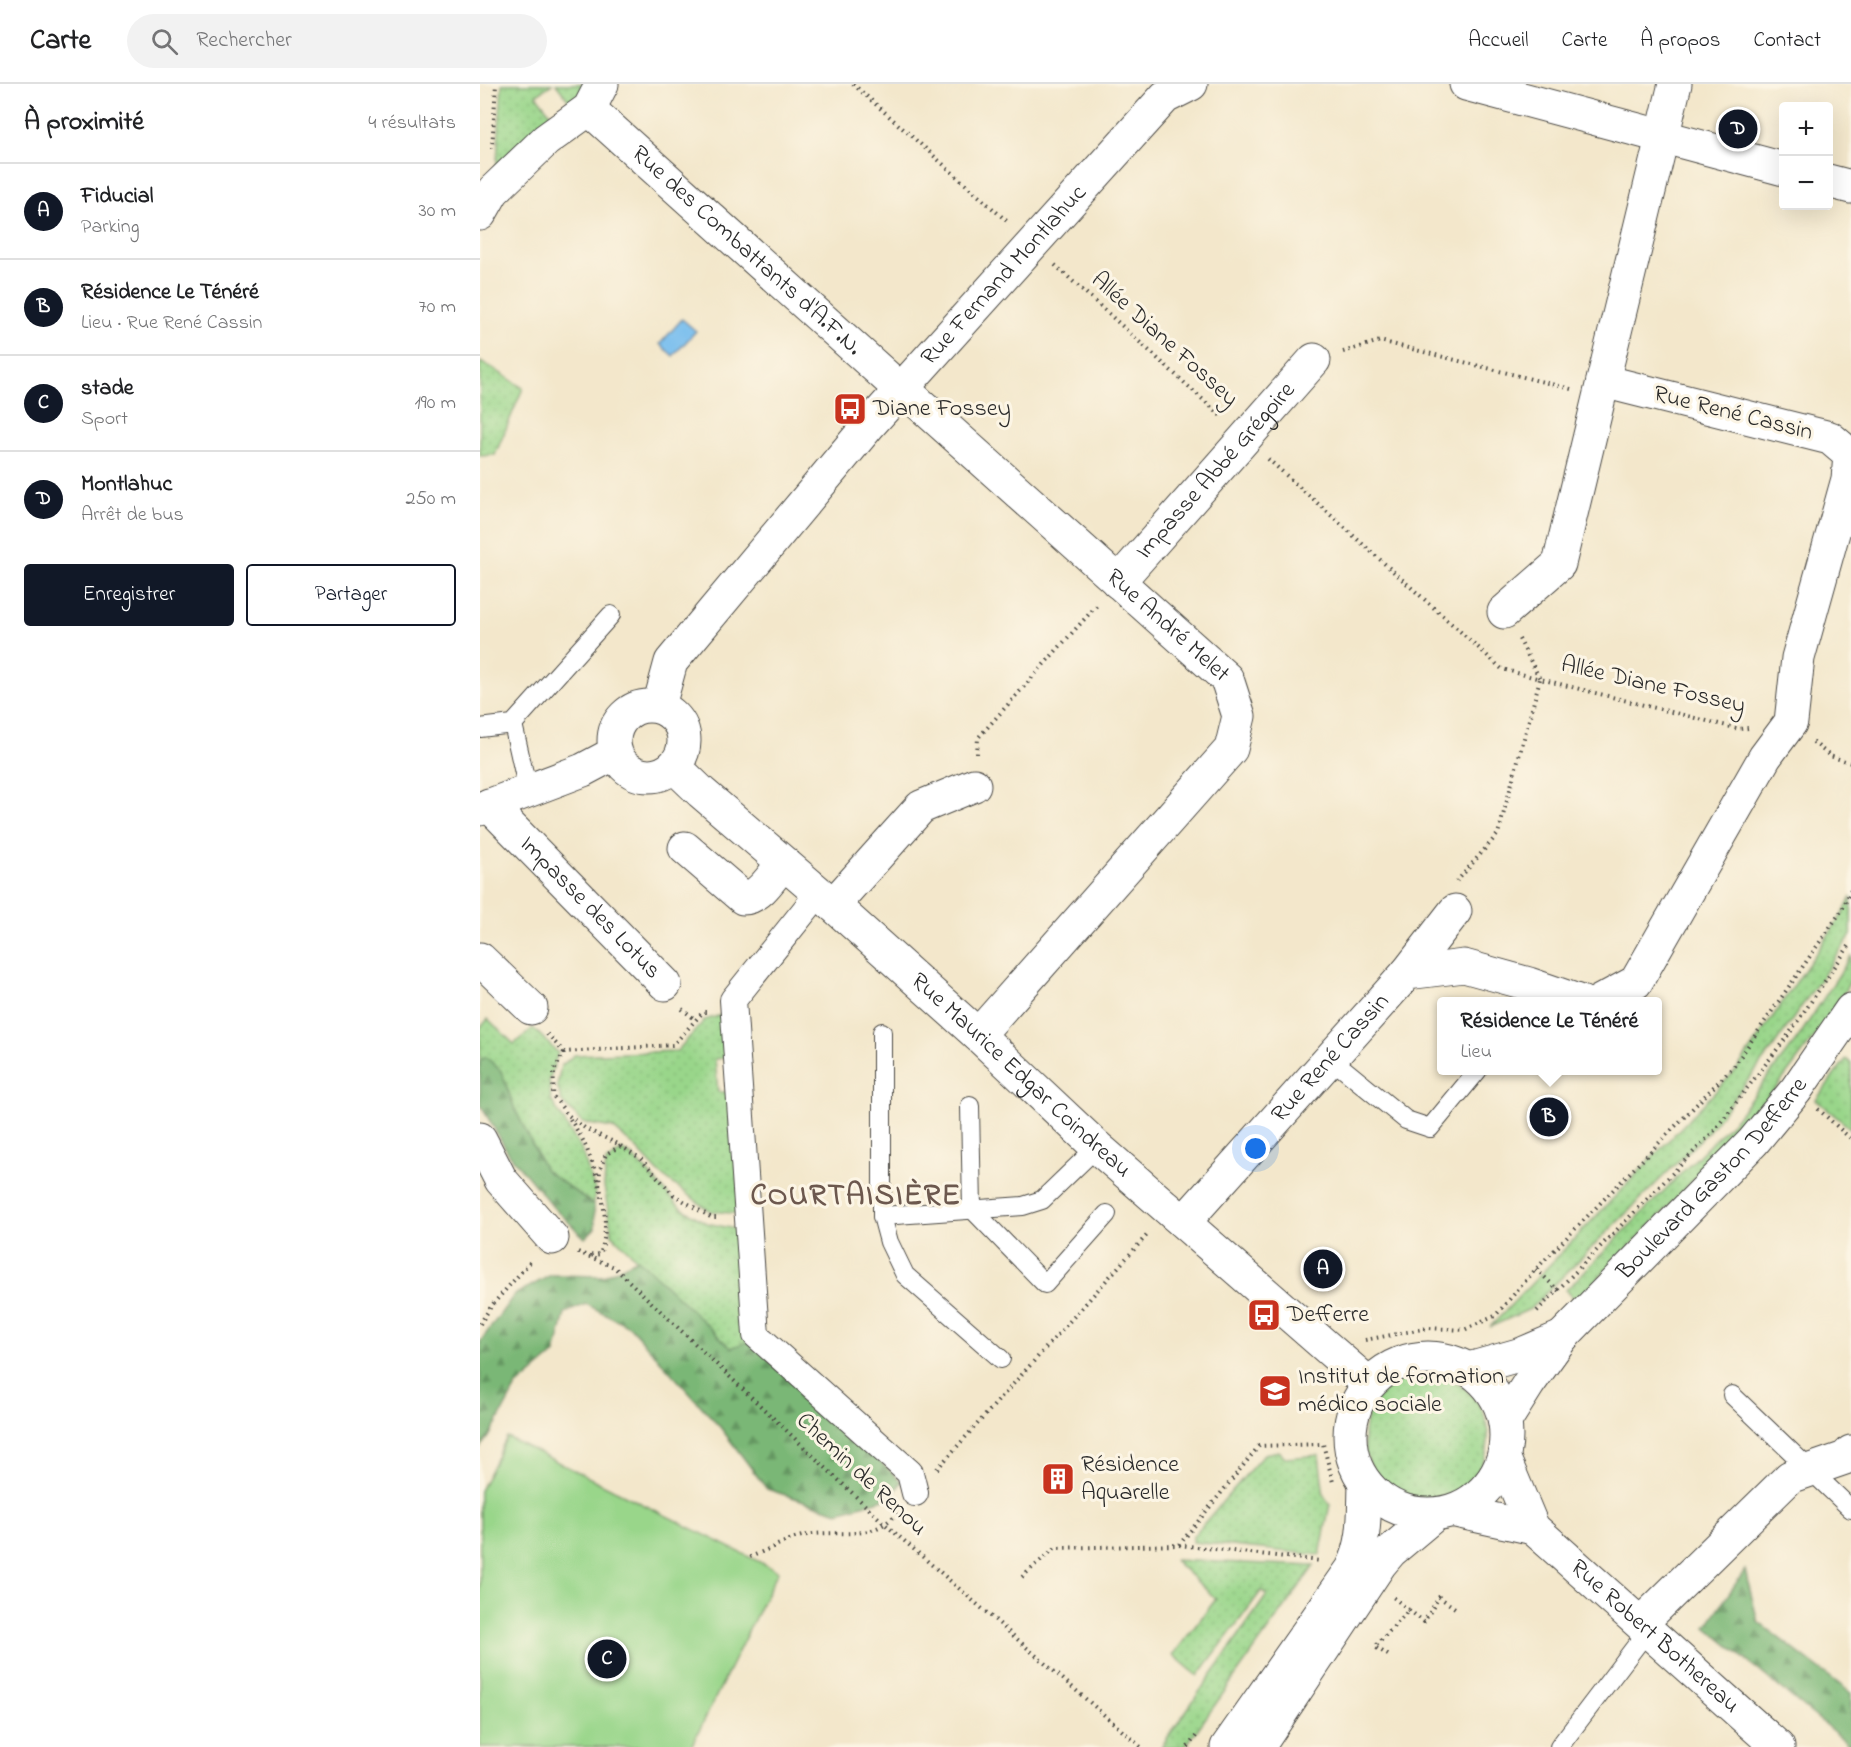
<!DOCTYPE html>
<html lang="fr">
<head>
<meta charset="utf-8">
<style>
  :root { --surface:#fff; --page:#f2f2f2; --text:#202124; --muted:#757577; --line:#e0e0e0; --accent:#111827 }
  body { margin:0; font-family:"Indie Flower",sans-serif; background:var(--page); color:var(--text) }
  .controls { position:absolute; right:18px; top:18px; display:grid; overflow:hidden; border-radius:6px; box-shadow:0 6px 24px #0002 }
  .controls button { width:54px; height:54px; display:grid; place-items:center; padding:0; border:0; border-bottom:2px solid var(--line); background:var(--surface); color:var(--text); font:30px sans-serif }
  .you { position:absolute; left:776px; top:1065px; width:21px; height:21px; margin:-15px; border:4px solid #fff; border-radius:50%; background:#1a73e8; box-shadow:0 0 0 9px #1a73e833 }
  .badge { display:grid; place-items:center; width:39px; height:39px; border-radius:50%; background:var(--accent); color:#fff; font-size:20px; font-weight:700 }
  .pin { position:absolute; translate:-50% -50%; border:3px solid #fff; box-shadow:0 2px 6px #0006 }
  .popup { position:absolute; left:957px; top:913px; width:225px; height:78px; box-sizing:border-box; display:grid; place-content:center; border-radius:6px; background:var(--surface); filter:drop-shadow(0 2px 4px #0005); font-size:20px; white-space:nowrap; color:var(--muted) }
  .popup b { font-size:22px; color:var(--text) }
  .popup::after { content:''; position:absolute; left:50%; top:100%; margin-left:-12px; border:12px solid transparent; border-top-color:var(--surface) }
  .list { margin:0; padding:0; list-style:none }
  h2 { display:flex; justify-content:space-between; align-items:center; height:78px; margin:0; padding:0 24px; font-size:26px }
  h2 small { font-size:20px; font-weight:400; color:var(--muted) }
  .list li { display:grid; grid-template-columns:39px 1fr auto; gap:18px; align-items:center; box-sizing:border-box; height:96px; padding:0 24px; border-top:2px solid var(--line) }
  .list b { display:block; font-size:22px; white-space:nowrap }
  .list p { margin:0; font-size:20px; white-space:nowrap; color:var(--muted) }
  .list em { font-size:20px; font-style:normal; color:var(--muted) }
  .actions { display:flex; gap:12px; padding:18px 24px }
  .actions a { flex:1; padding:14px 0; border:2px solid var(--accent); border-radius:6px; text-align:center; font-size:21px; color:var(--accent) }
  .actions .main { background:var(--accent); color:#fff }
  .icon { flex:none; width:33px; height:33px; fill:none; stroke:currentColor; stroke-width:2; stroke-linecap:round; stroke-linejoin:round }
  .map { position:relative; flex:none; width:1371px; height:1663px; overflow:hidden }
  header { display:flex; align-items:center; gap:36px; box-sizing:border-box; height:84px; padding:0 30px; background:var(--surface); border-bottom:2px solid var(--line) }
  header strong { font-size:28px }
  nav { display:flex; gap:33px; margin-inline-start:auto; font-size:21px }
  .search { width:420px; height:54px; background:var(--page); display:flex; align-items:center; gap:15px; box-sizing:border-box; padding:0 21px; border-radius:33px; color:var(--muted); font-size:22px }
  main { display:flex }
  aside { flex:1; background:var(--surface) }
  .map>svg:first-child { display:block }
</style>
</head>
<body>
<header>
<strong>Carte</strong>
<div class="search"><svg class="icon" aria-label="search" viewBox="0 0 24 24"><circle cx="10" cy="10" r="6"/><path d="M15 15l6 6"/></svg>Rechercher</div>
<nav><a>Accueil</a><a>Carte</a><a>À propos</a><a>Contact</a></nav>
</header>
<main>
<aside>
<h2>À proximité<small>4 résultats</small></h2>
<ul class="list">
<li><span class="badge">A</span><div><b>Fiducial</b><p>Parking</p></div><em>30 m</em></li>
<li><span class="badge">B</span><div><b>Résidence Le Ténéré</b><p>Lieu · Rue René Cassin</p></div><em>70 m</em></li>
<li><span class="badge">C</span><div><b>stade</b><p>Sport</p></div><em>190 m</em></li>
<li><span class="badge">D</span><div><b>Montlahuc</b><p>Arrêt de bus</p></div><em>250 m</em></li>
</ul>
<div class="actions"><a class="main">Enregistrer</a><a>Partager</a></div>
</aside>
<div class="map">
<svg width="1371" height="1663" viewBox="0 0 1371 1663">
  <defs>
    <pattern id="grass-dots" width="8" height="8" patternUnits="userSpaceOnUse" patternTransform="scale(1.5)"><rect width="8" height="8" fill="#99d68a"/><path d="M2 2h.1M6 6h.1" fill="none" stroke="#84b877" stroke-width="1.8" stroke-linecap="round"/></pattern>
    <pattern id="forest-firs" width="22" height="20" patternUnits="userSpaceOnUse" patternTransform="scale(1.5)"><rect width="22" height="20" fill="#7ab776"/><path d="M5 1l3.5 6h-7zM16 11l3.5 6h-7z" fill="#649561"/></pattern>
  </defs>
  <rect width="100%" height="100%" fill="#fcf5e5"/>
  <filter id="ink" filterUnits="userSpaceOnUse"><feTurbulence type="fractalNoise" baseFrequency=".0167" numOctaves="2"/><feDisplacementMap in="SourceGraphic" scale="12" xChannelSelector="R" yChannelSelector="G"/><feConvolveMatrix kernelMatrix="1 2 1 2 8 2 1 2 1" color-interpolation-filters="sRGB"/></filter>
  <filter id="wash" filterUnits="userSpaceOnUse"><feTurbulence type="fractalNoise" baseFrequency=".008" numOctaves="4" result="noise"/><feDisplacementMap in="SourceGraphic" scale="24" xChannelSelector="R" yChannelSelector="G"/><feGaussianBlur stdDeviation="1.35" result="paint"/><feColorMatrix in="noise" values="0 0 0 0 0 0 0 0 0 0 0 0 0 0 0 0 0 1.4 0 .05"/><feComposite in="paint" operator="in"/></filter>
  <g filter="url(#wash)">
    <rect width="100%" height="100%" fill="#f3e7cb"/>
    <g fill="url(#grass-dots)" stroke="#62805a" stroke-width="1.5">
      <path d="M22,0H72L56,11L75,35L16,92Z"/>
      <path d="M76,0H111L92,21Z"/>
      <path d="M0,278L11,283L43,304L15,371L0,372Z"/>
      <path d="M1371,813V851L1292,965L1228,1048L1050,1225L1010,1243L1257,985L1364,828Z"/>
      <path d="M1371,872V896L1348,935L1288,1015L1179,1133L1096,1217L1086,1206L1256,1034L1318,954Z"/>
      <path d="M248,929L253,973L235,975L238,1008H255L260,1130L230,1127L180,1090L154,1062L133,1044L103,1039L82,1018L77,1001L81,982L94,971L197,967L225,936Z"/>
      <path d="M8,935L34,960L53,944L78,969L69,997L71,1016L101,1065L115,1106L114,1121L65,1086L0,979V944Z"/>
      <path d="M1366,975L1371,979V1045L1336,1016Z"/>
      <path d="M141,1067L151,1071L200,1123L226,1139L261,1146L269,1257L251,1265L132,1151L124,1102L126,1078Z"/>
      <circle cx="946" cy="1353" r="62"/>
      <path d="M799,1367L806,1374L839,1371L844,1412L850,1420L840,1471L713,1458V1452L784,1370Z"/>
      <path d="M694,1476L834,1482L705,1663H681L787,1511L782,1506L718,1592L693,1571L736,1515Z"/>
    </g>
    <g fill="url(#forest-firs)" stroke="#527150" stroke-width="1.5">
      <path d="M6,973L21,987L34,1023L65,1086L114,1121L115,1144L105,1154L73,1123L29,1070L0,1020V977Z"/>
      <path d="M158,1175L251,1264L269,1257L422,1398L411,1413L358,1428L287,1405L240,1343L149,1242L106,1220L85,1229L75,1270L36,1303L9,1353L0,1364V1258L34,1211L71,1191L124,1192Z"/>
      <path d="M1265,1486L1278,1538L1371,1609V1662L1226,1543Z"/>
    </g>
    <path fill="#99d68a" stroke="#62805a" stroke-width="1.5" d="M27,1353L298,1487L211,1663H0V1407Z"/>
    <path fill="#77bdee" stroke="#51748c" stroke-width="1.5" d="M202,235L216,247L193,272L180,260Z"/>
  </g>
  <g filter="url(#ink)">
    <g fill="none" stroke-linecap="round" stroke-linejoin="round">
      <g stroke="#494743" stroke-width="20">
        <g id="service">
          <path d="M33,640L48,707"/>
          <path d="M0,644L33,640L131,531"/>
          <path d="M402,948V1132L409,1158L425,1191L521,1275"/>
          <path d="M850,974L926,1036L950,1044L998,986"/>
          <path d="M490,1022L492,1125L565,1200L627,1130"/>
          <path d="M402,1132L543,1122L562,1116L617,1063"/>
          <path d="M1252,1311L1371,1425"/>
          <path d="M1079,1663L1168,1546"/>
        </g>
      </g>
      <g stroke="#494743" stroke-width="28">
        <path id="pedestrian" d="M338,810L253,916L276,1251L430,1389L435,1409"/>
      </g>
      <g stroke="#494743" stroke-width="35">
        <g id="minor">
          <path d="M986,0L1304,85"/>
          <path id="s1" d="M109,25L410,296L423,305L747,595L759,632L751,665L498,951"/>
          <path d="M1348,97L1371,103"/>
          <path d="M0,130L13,107L66,56L109,25L122,0"/>
          <path id="s2" d="M638,498L834,276"/>
          <path d="M1024,528L1079,480L1123,297"/>
          <circle cx="169" cy="657" r="35"/>
          <path id="s3" d="M179,622L191,578L389,341L685,13L711,0"/>
          <path id="s4" d="M194,682L221,708L353,821L498,951L617,1063L889,1300"/>
          <path id="s5" d="M9,721L185,900"/>
          <path d="M0,725L103,686L135,669"/>
          <path d="M205,764L263,814C280,814 293,791 303,779"/>
          <path d="M353,821L441,723L494,701"/>
          <path d="M0,875L51,924"/>
          <path d="M927,889L975,827"/>
          <path d="M1119,918L1156,898L1285,673L1311,638L1318,574L1368,395L1370,371L1350,354L1123,297L1195,0"/>
          <path d="M0,1055L21,1096L72,1154"/>
          <path id="s6" d="M704,1138L927,889L984,882L1049,900L1101,918"/>
          <path id="s7" d="M1024,1375L1053,1444L1298,1663"/>
          <path d="M975,1427L1053,1444"/>
          <path d="M1161,1539L1310,1393L1365,1374L1371,1368"/>
        </g>
      </g>
      <g stroke="#494743" stroke-width="35">
        <g id="secondary">
          <circle cx="948" cy="1352" r="78"/>
          <path d="M989,1285L1042,1270L1082,1253"/>
          <path id="s8" d="M1025,1337L1049,1299L1082,1253L1273,1058L1316,1006L1371,926"/>
          <path d="M747,1663L872,1485C886,1458 884,1430 885,1400"/>
          <path d="M778,1663L900,1480L911,1467L954,1431"/>
        </g>
      </g>
      <g stroke="#494743" stroke-width="4" stroke-dasharray="1.5 4.5" stroke-linecap="butt">
        <path d="M373,0L529,139"/>
        <path d="M12,65L16,0"/>
        <path d="M575,181L742,333"/>
        <path d="M863,268L900,257L1091,305"/>
        <path d="M788,375L1022,585L1060,595L1018,750L977,797"/>
        <path d="M1039,555L1060,595L1259,645L1268,644"/>
        <path d="M1333,658L1350,672L1371,679"/>
        <path d="M497,670L498,654L618,520"/>
        <path d="M202,925L216,936"/>
        <path d="M67,950L84,968L193,961L223,928H226"/>
        <path d="M84,968L74,987L73,1012L88,1031L106,1045L136,1059L160,1074L194,1111L232,1134H240"/>
        <path d="M1338,1025L1371,1055"/>
        <path d="M90,1035C96,1045 104,1056 108,1068C120,1097 132,1139 120,1170L108,1172"/>
        <path d="M119,1102L120,1085L126,1070L141,1062"/>
        <path d="M98,1168L134,1183L406,1441L661,1663"/>
        <path d="M1056,1185L1079,1207"/>
        <path d="M1057,1227L1234,1047L1309,950L1371,859"/>
        <path d="M0,1240L12,1221L52,1176"/>
        <path d="M885,1256L948,1244L984,1246L1015,1232L1056,1185L1254,982L1362,826L1371,806"/>
        <path d="M457,1385L668,1150"/>
        <path d="M699,1461L779,1362L843,1360L853,1398"/>
        <path d="M270,1473C286,1467 311,1453 327,1451C361,1445 390,1459 417,1429"/>
        <path d="M542,1493L575,1464L699,1461L841,1477"/>
        <path d="M929,1526L944,1538L959,1513L975,1524"/>
        <path d="M908,1571L895,1563L929,1526L913,1513"/>
        <path d="M708,1663L716,1652"/>
      </g>
      <use href="#service" stroke="#fff" stroke-width="18"/>
      <use href="#pedestrian" stroke="#fff" stroke-width="26"/>
      <use href="#minor" stroke="#fff" stroke-width="33"/>
      <use href="#secondary" stroke="#fff" stroke-width="33"/>
    </g>
  </g>
  <defs>
    <g id="bus-square" transform="scale(1.725)"><rect x="-9" y="-9" width="18" height="18" rx="4" fill="#c8321e" stroke="#fcf5e5"/><path d="M-5-6H5V4H4V6H2V4H-2V6H-4V4H-5ZM-3.5-4V0h7V-4ZM-3.5 1.2v1.5H-2V1.2ZM2 1.2v1.5H3.5V1.2Z" fill="#fff"/></g>
    <g id="university-square" transform="scale(1.725)"><rect x="-9" y="-9" width="18" height="18" rx="4" fill="#c8321e" stroke="#fcf5e5"/><path d="M0-5L7-2L0 1L-7-2ZM-4 1L0 2.5L4 1V4Q0 6-4 4Z" fill="#fff"/></g>
    <g id="building-square" transform="scale(1.725)"><rect x="-9" y="-9" width="18" height="18" rx="4" fill="#c8321e" stroke="#fcf5e5"/><path d="M-4-6H4V6H1V3H-1V6H-4ZM-2.5-4.3h1.7v1.8h-1.7ZM.8-4.3h1.7v1.8H.8ZM-2.5-1h1.7V.8h-1.7ZM.8-1h1.7V.8H.8Z" fill="#fff"/></g>
  </defs>
  <g fill-rule="evenodd">
    <use href="#bus-square" x="370" y="325"/>
    <use href="#bus-square" x="784" y="1231"/>
    <use href="#university-square" x="795" y="1307"/>
    <use href="#building-square" x="578" y="1395"/>
  </g>
  <g text-anchor="middle" dominant-baseline="central" stroke-width="6" stroke-linejoin="round" paint-order="stroke">
    <g font-size="24" fill="#2b2b2b" stroke="#fcf5e5">
      <text stroke="none"><textPath href="#s1" startOffset="212">Rue des Combattants d'A.F.N.</textPath></text>
      <text stroke="none"><textPath href="#s3" startOffset="556">Rue Fernand Montlahuc</textPath></text>
      <text transform="translate(684 256) rotate(42)">Allée Diane Fossey</text>
      <text transform="translate(1253 330) rotate(14)">Rue René Cassin</text>
      <text stroke="none"><textPath href="#s2" startOffset="148">Impasse Abbé Grégoire</textPath></text>
      <text stroke="none"><textPath href="#s1" startOffset="776">Rue André Melet</textPath></text>
      <text transform="translate(1173 602) rotate(13)">Allée Diane Fossey</text>
      <text stroke="none"><textPath href="#s5" startOffset="144">Impasse des Lotus</textPath></text>
      <text stroke="none"><textPath href="#s6" startOffset="220">Rue René Cassin</textPath></text>
      <text stroke="none"><textPath href="#s4" startOffset="465">Rue Maurice Edgar Coindreau</textPath></text>
      <text stroke="none"><textPath href="#s8" startOffset="320">Boulevard Gaston Defferre</textPath></text>
      <text transform="translate(381 1391) rotate(43)">Chemin de Renou</text>
      <text stroke="none"><textPath href="#s7" startOffset="238">Rue Robert Bothereau</textPath></text>
    </g>
    <g font-size="24" fill="#2b2b2b" stroke="#fcf5e5" text-anchor="start">
      <text x="393" y="325">Diane Fossey</text>
      <text x="807" y="1231">Defferre</text>
      <text x="818" y="1293">Institut de formation<tspan x="818" dy="28">médico sociale</tspan></text>
      <text x="601" y="1381">Résidence<tspan x="601" dy="28">Aquarelle</tspan></text>
    </g>
    <g font-size="30" font-weight="bold" letter-spacing="1.5" fill="#6c584e" stroke="#fcf5e5">
      <text x="376" y="1113">COURTAISIÈRE</text>
    </g>
  </g>
</svg>
<div class="controls">
<button>+</button>
<button>−</button>
</div>
<div class="you"></div>
<div class="pin badge" style="left:843px;top:1185px">A</div>
<div class="pin badge" style="left:1069px;top:1033px">B</div>
<div class="popup"><b>Résidence Le Ténéré</b>Lieu</div>
<div class="pin badge" style="left:127px;top:1575px">C</div>
<div class="pin badge" style="left:1258px;top:45px">D</div>
</div>
</main>
</body>
</html>
